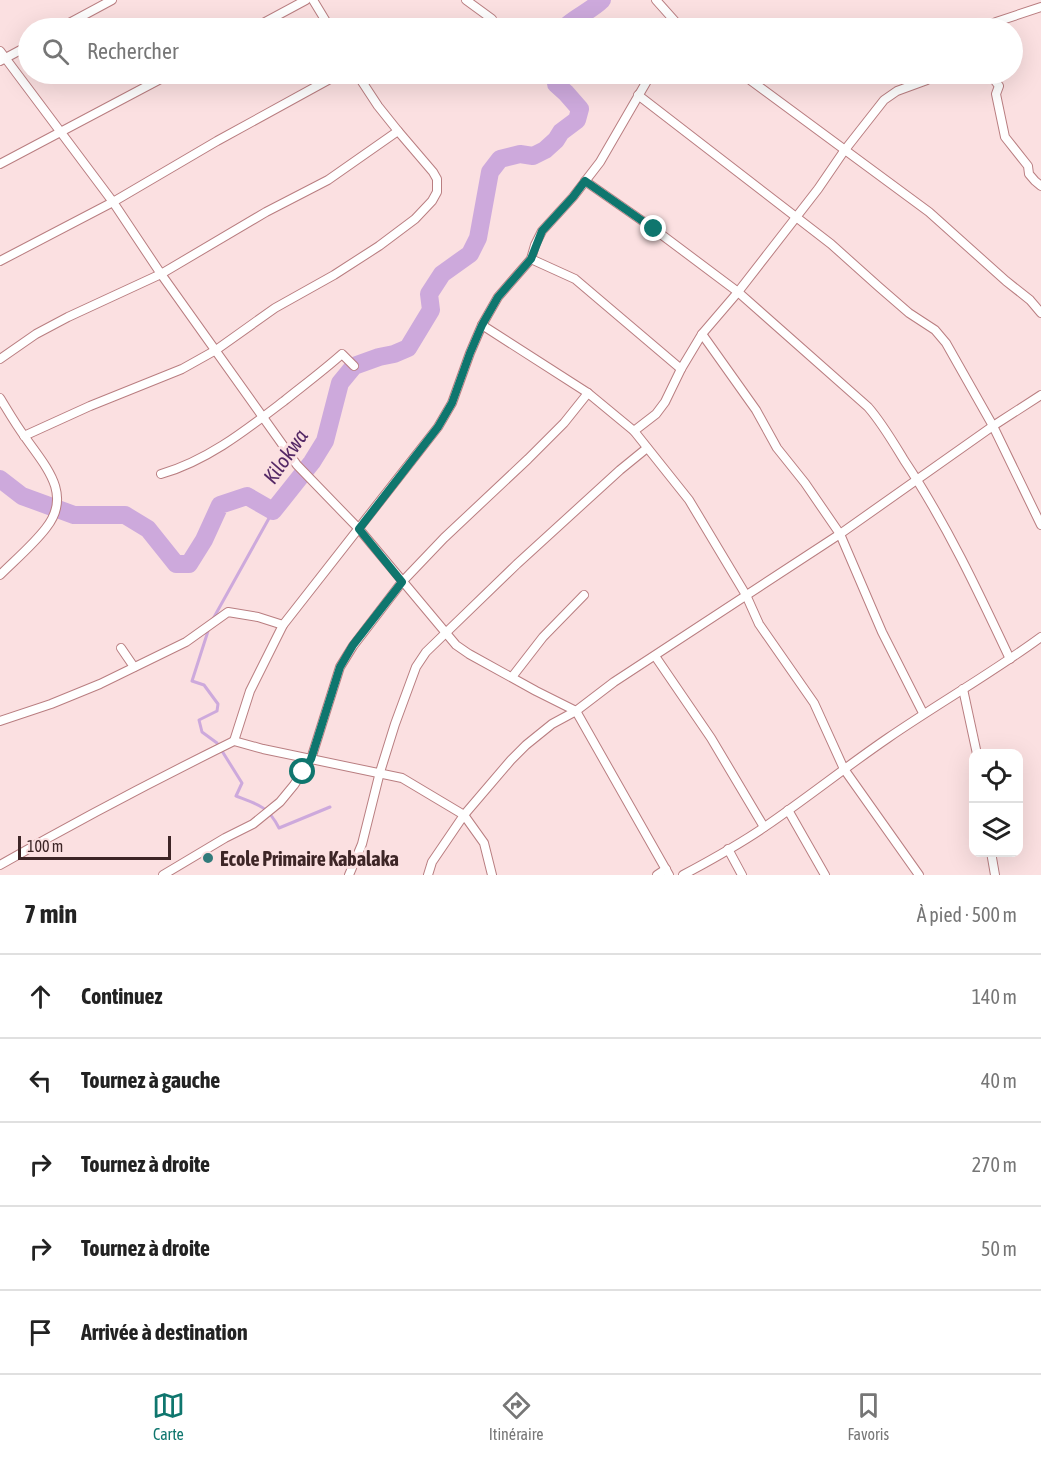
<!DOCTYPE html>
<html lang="fr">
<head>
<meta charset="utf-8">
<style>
  :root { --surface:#fff; --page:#f2f2f2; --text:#222; --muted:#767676; --line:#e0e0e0; --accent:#0f766e }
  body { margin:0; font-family:"Asap Condensed",sans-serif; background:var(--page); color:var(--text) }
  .controls { position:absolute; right:18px; bottom:18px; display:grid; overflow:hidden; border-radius:12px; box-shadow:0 6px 24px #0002 }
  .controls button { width:54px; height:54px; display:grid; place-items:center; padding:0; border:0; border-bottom:2px solid var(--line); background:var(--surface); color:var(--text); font:30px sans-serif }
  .scale { position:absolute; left:18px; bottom:15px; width:153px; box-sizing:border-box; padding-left:6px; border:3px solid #3d2526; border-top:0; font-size:16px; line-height:21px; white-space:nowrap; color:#3d2526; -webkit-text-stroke:4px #fbe0e1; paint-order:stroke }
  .stop { position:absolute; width:18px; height:18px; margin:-14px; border:4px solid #0f766e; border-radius:50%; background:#fff }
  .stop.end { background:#0f766e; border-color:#fff; box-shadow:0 2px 6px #0008 }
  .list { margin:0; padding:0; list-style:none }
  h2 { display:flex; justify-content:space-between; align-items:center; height:78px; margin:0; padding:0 24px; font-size:26px }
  h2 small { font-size:20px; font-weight:400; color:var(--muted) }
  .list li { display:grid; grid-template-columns:39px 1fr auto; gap:18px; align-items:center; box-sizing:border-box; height:84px; padding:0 24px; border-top:2px solid var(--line) }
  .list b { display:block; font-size:22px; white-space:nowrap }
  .list em { font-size:20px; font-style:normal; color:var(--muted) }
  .icon { flex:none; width:33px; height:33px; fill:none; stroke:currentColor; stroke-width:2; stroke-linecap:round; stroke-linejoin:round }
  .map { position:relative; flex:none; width:1041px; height:875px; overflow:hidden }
  .search { position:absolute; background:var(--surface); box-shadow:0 6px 24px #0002; left:18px; right:18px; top:18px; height:66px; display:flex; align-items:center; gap:15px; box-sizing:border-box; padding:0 21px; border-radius:33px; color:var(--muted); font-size:22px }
  .sheet { height:498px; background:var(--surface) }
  nav { display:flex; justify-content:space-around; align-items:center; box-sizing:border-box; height:84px; border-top:2px solid var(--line); background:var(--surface); font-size:16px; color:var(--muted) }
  nav a { display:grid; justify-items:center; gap:3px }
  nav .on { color:var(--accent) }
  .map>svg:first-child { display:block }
</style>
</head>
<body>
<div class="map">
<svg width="1041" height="875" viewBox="0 0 1041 875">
  <rect width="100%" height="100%" fill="#fbe0e1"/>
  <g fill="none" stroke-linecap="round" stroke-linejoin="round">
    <g stroke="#cda9dc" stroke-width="3">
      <path d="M213,619L273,511"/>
      <path d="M209,628L192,681L204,685L218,704L217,711L199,720L202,732L217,743L242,783L236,796C257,804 268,806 279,828L330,807"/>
    </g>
    <g stroke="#cda9dc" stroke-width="18">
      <path d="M564,28C575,17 591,11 602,0"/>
      <path d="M0,479L22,496L74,515H125L148,529L176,564H189L204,540L220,505L247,496L273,511L312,462L325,441L340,383L354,366L379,357L394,354L408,348L431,310L429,294L442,274L470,254L478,238L490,172L500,159L520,154L533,156L545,150L556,140L561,132L577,120L580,109L566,93L556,84V74"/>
    </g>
    <g stroke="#b97e81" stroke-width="10">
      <g id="minor">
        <path d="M313,0L330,28"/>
        <path d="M466,0L492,19"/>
        <path d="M656,0L681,28"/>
        <path d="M60,28L112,0"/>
        <path d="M254,28L306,0"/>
        <path d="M983,28L996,22L1041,7"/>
        <path d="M0,51L113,202L161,274L297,465L359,529L456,645L469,654L536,691L576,711L669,875"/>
        <path d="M0,61L28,46"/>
        <path d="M742,74L929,212L1006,281L1030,300L1041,313"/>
        <path d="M987,74L993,78L999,86L996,94L1005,137L1028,166L1029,174L1035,181L1041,186"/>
        <path d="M638,95L831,244L879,287L909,313L935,330L946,343L993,426L1041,525"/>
        <path d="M0,164L170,74"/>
        <path d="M585,181L654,229L738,292L868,407C882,423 893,442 904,460C946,523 978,591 1010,659"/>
        <path d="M531,259L575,279L681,369"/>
        <path d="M0,261L113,202L217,141L339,74"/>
        <path d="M482,325L588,393L634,431L689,500L746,595L759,624L814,703L844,769L919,875"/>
        <path d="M702,334L756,410L777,448L805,483L840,534L882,632L923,713"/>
        <path d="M0,359L36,334L68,317L161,274L266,212L328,180L398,131"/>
        <path d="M0,398C8,411 16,425 25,437C45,466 73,494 46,528C33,545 15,560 0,575"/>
        <path d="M634,431L656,414L665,402L681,369L702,334L738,292L818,189L844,151L884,100L897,91L927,80L934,74"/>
        <path d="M24,436L90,406L182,369L216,350L275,308L334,275L379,246L415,219L432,201L437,192V179L433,172L398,131L378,106L357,74"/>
        <path d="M161,474C207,461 246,430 284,401C304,385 324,370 342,354L354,366"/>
        <path d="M121,648L134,667"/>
        <path d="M655,656L711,738L764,827"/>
        <path d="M512,677L543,637L584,595"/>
        <path d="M963,689L977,754"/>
        <path d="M0,721L51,704L100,684L186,642L228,612L258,617L283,625"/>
        <path d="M234,741L250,691L283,625L438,427L452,403L470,353L482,325L498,297L531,259L535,245L542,231L573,197L600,162L651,74"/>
        <path d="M788,810L825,875"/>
        <path d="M728,849L742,875"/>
        <path d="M991,852L995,875"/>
        <path d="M0,865C77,821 155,780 234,741L263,749L402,778L464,815L484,843L492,875"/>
        <path d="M163,875L225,838L253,824L280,802L294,785L311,759L340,667L353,646L402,582L444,538L528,459L564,423L588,393"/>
        <path d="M349,875L362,844L380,772L395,724L416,667L426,652L517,564L620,470L647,448"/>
        <path d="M428,875L432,862L464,815L511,760L526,745L552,724L576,711L614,682L840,534L993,426L1041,395"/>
        <path d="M657,875L666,869"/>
        <path d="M683,875C711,860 740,844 766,826C807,798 847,766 888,738C939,703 992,673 1041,637"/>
      </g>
    </g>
    <use href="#minor" stroke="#fff" stroke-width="8"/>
  </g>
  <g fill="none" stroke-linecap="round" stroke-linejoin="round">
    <path stroke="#0f766e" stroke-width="8" d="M303,772L311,759L340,667L353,645L402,582L359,529L438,427L452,403L470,353L482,325L498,297L531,259L542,231L573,197L585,181L654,229"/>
  </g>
  <circle fill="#317b7b" stroke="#fbe0e1" stroke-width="2" cx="208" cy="858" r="6"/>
  <g text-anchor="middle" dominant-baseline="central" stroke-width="6" stroke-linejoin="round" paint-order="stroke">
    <g font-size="20" font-weight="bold" fill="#3d2526" stroke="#fbe0e1" text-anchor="start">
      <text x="220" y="858">Ecole Primaire Kabalaka</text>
    </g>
    <g font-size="21" font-style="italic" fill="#552966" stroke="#fbe0e1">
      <text transform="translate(285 456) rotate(-55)">Kilokwa</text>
    </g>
  </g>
</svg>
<div class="controls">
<button><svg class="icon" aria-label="locate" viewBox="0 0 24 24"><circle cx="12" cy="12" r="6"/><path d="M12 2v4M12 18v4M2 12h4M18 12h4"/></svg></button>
<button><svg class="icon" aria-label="layers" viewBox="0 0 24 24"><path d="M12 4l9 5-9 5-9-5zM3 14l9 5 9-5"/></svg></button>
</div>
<div class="scale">100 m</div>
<div class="stop" style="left:303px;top:772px"></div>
<div class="stop end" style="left:654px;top:229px"></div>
<div class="search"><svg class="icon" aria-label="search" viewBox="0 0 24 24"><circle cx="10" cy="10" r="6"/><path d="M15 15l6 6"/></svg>Rechercher</div>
</div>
<section class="sheet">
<h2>7 min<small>À pied · 500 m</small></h2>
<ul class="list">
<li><svg class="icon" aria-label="ahead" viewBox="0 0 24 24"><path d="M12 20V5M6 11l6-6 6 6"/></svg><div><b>Continuez</b></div><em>140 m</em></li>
<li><svg class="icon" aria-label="left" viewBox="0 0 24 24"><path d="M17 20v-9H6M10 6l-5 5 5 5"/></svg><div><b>Tournez à gauche</b></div><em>40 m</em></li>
<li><svg class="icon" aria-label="right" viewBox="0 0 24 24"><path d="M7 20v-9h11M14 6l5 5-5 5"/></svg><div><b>Tournez à droite</b></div><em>270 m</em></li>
<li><svg class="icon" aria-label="right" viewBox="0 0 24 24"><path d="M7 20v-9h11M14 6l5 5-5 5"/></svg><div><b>Tournez à droite</b></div><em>50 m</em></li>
<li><svg class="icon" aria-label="arrive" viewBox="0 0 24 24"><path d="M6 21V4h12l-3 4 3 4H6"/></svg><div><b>Arrivée à destination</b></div></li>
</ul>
</section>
<nav>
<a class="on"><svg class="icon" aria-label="map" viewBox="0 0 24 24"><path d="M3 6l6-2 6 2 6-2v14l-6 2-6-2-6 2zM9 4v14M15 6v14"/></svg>Carte</a>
<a><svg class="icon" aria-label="directions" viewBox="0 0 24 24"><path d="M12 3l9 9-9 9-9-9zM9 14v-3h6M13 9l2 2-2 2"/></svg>Itinéraire</a>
<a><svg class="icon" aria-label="saved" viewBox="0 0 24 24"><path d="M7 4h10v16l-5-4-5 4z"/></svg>Favoris</a>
</nav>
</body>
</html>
